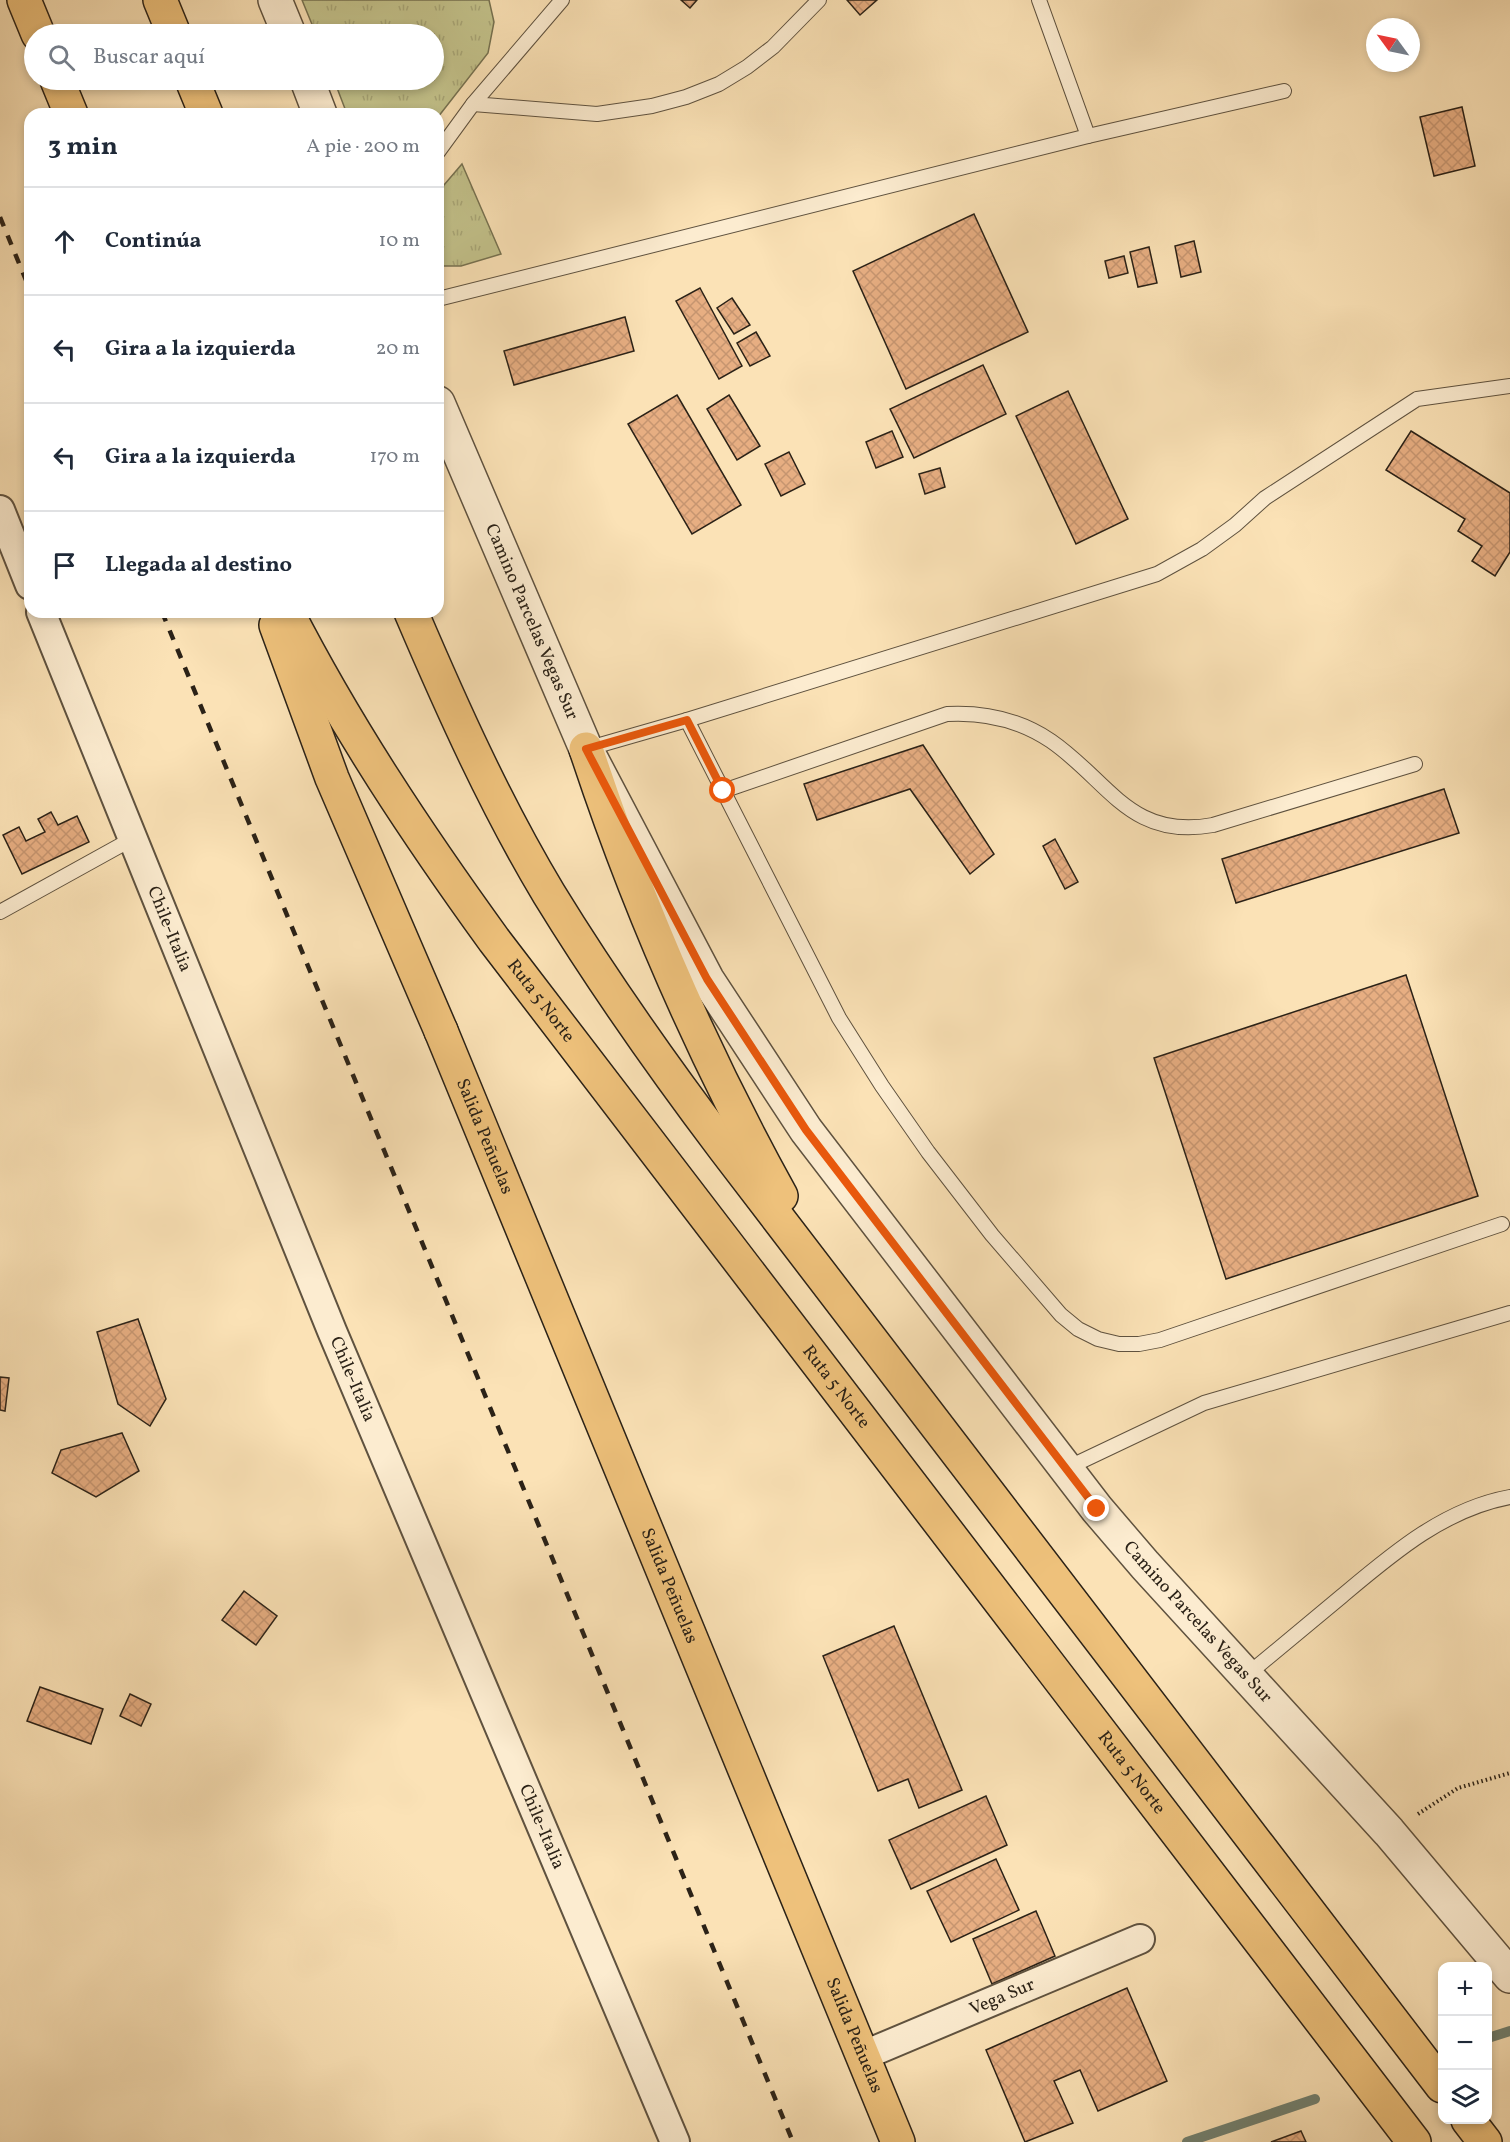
<!DOCTYPE html>
<html lang="es">
<head>
<meta charset="utf-8">
<style>
  :root { --surface:#fff; --page:#f6f6f7; --text:#1f2937; --muted:#747a83; --line:#e0e1e3 }
  body { margin:0; font-family:Vollkorn,serif; background:var(--page); color:var(--text) }
  .controls { position:absolute; right:18px; bottom:18px; display:grid; overflow:hidden; border-radius:12px; box-shadow:0 3px 9px #0003 }
  .controls button { width:54px; height:54px; display:grid; place-items:center; padding:0; border:0; border-bottom:2px solid var(--line); background:var(--surface); color:var(--text); font:30px sans-serif }
  .compass { position:absolute; left:1366px; top:18px; width:54px; height:54px; border-radius:50%; background:var(--surface); box-shadow:0 3px 9px #0003; rotate:303deg }
  .stop { position:absolute; width:18px; height:18px; margin:-14px; border:4px solid #ea580c; border-radius:50%; background:#fff }
  .stop.end { background:#ea580c; border-color:#fff; box-shadow:0 2px 6px #0008 }
  .list { margin:0; padding:0; list-style:none }
  h2 { display:flex; justify-content:space-between; align-items:center; height:78px; margin:0; padding:0 24px; font-size:26px }
  h2 small { font-size:20px; font-weight:400; color:var(--muted) }
  .list li { display:grid; grid-template-columns:39px 1fr auto; gap:18px; align-items:center; box-sizing:border-box; height:108px; padding:0 24px; border-top:2px solid var(--line) }
  .list b { display:block; font-size:22px; white-space:nowrap }
  .list em { font-size:20px; font-style:normal; color:var(--muted) }
  .icon { flex:none; width:33px; height:33px; fill:none; stroke:currentColor; stroke-width:2; stroke-linecap:round; stroke-linejoin:round }
  .map { position:relative; flex:none; width:1510px; height:2142px; overflow:hidden }
  .search { position:absolute; background:var(--surface); box-shadow:0 3px 9px #0003; left:24px; top:24px; width:420px; height:66px; display:flex; align-items:center; gap:15px; box-sizing:border-box; padding:0 21px; border-radius:33px; color:var(--muted); font-size:22px }
  .panel { position:absolute; background:var(--surface); box-shadow:0 3px 9px #0003; left:24px; top:108px; width:420px; height:510px; border-radius:18px }
  .map>svg:first-child { display:block }
</style>
</head>
<body>
<div class="map">
<svg width="1510" height="2142" viewBox="0 0 1510 2142">
  <defs>
    <pattern id="grass-tufts" width="24" height="20" patternUnits="userSpaceOnUse" patternTransform="scale(1.5)"><rect width="24" height="20" fill="#c3c28b"/><path d="M3 7l-1-3M5 7V3M7 7l1-3M15 17l-1-3M17 17v-4M19 17l1-3" fill="none" stroke="#a8a677"/></pattern>
    <pattern id="building-cross-hatch" width="8" height="8" patternUnits="userSpaceOnUse" patternTransform="scale(1.5)"><rect width="8" height="8" fill="#e7ae82"/><path d="M0 0l8 8M0 8l8-8" fill="none" stroke="#c69570"/></pattern>
  </defs>
  <rect width="100%" height="100%" fill="#fbe2b6"/>
  <filter id="stains"><feTurbulence type="fractalNoise" baseFrequency=".00333" numOctaves="4"/><feColorMatrix values="0 0 0 0 .2 0 0 0 0 .09 0 0 0 0 .02 0 0 0 .5 -.17"/></filter>
  <radialGradient id="worn" r=".72"><stop offset=".6" stop-color="#630" stop-opacity="0"/><stop offset="1" stop-color="#630" stop-opacity=".3"/></radialGradient>
  <g fill="url(#grass-tufts)" stroke="#777251" stroke-width="1.5">
    <path d="M302,0H489L494,22L488,53L438,117V114H347L334,80H434V34H316Z"/>
    <path d="M462,164L501,254L461,266H438V192Z"/>
  </g>
  <g fill="none" stroke-linecap="round" stroke-linejoin="round">
    <g stroke="#718070" stroke-width="10">
      <path d="M1488,2038L1510,2031"/>
      <path d="M1187,2142L1315,2099"/>
    </g>
  </g>
  <g fill="url(#building-cross-hatch)" stroke="#2b2217" stroke-width="1.5">
    <path d="M681,0H697L690,8Z"/>
    <path d="M847,0H877L860,15Z"/>
    <path d="M1462,107L1475,166L1434,176L1420,117Z"/>
    <path d="M974,214L1028,332L906,389L853,271Z"/>
    <path d="M1194,241L1201,272L1181,277L1175,246Z"/>
    <path d="M1149,247L1157,283L1138,287L1130,252Z"/>
    <path d="M1124,256L1128,273L1109,278L1105,261Z"/>
    <path d="M700,288L742,366L719,379L676,301Z"/>
    <path d="M732,298L750,325L734,334L717,308Z"/>
    <path d="M625,317L634,351L514,385L504,351Z"/>
    <path d="M756,332L770,356L750,366L737,343Z"/>
    <path d="M983,365L1006,414L914,458L890,409Z"/>
    <path d="M1068,391L1128,519L1076,544L1016,416Z"/>
    <path d="M677,395L741,505L692,534L628,424Z"/>
    <path d="M729,395L760,446L737,460L707,409Z"/>
    <path d="M892,431L903,457L876,468L866,442Z"/>
    <path d="M1411,431L1510,493V552L1495,576L1472,561L1482,546L1458,531L1465,519L1386,470Z"/>
    <path d="M789,452L805,484L781,496L765,464Z"/>
    <path d="M940,468L945,487L925,494L919,474Z"/>
    <path d="M923,745L994,854L970,874L910,789L817,820L804,784Z"/>
    <path d="M1444,789L1459,833L1236,903L1222,859Z"/>
    <path d="M51,812L58,825L77,816L89,842L22,874L3,835L19,827L26,841L45,832L38,819Z"/>
    <path d="M1055,839L1078,882L1065,889L1043,846Z"/>
    <path d="M1406,975L1478,1196L1226,1279L1154,1058Z"/>
    <path d="M138,1319L166,1399L150,1426L118,1404L97,1332Z"/>
    <path d="M0,1377L9,1378L5,1411L0,1410Z"/>
    <path d="M122,1433L139,1471L96,1497L52,1473L61,1450Z"/>
    <path d="M244,1591L277,1616L256,1645L222,1620Z"/>
    <path d="M894,1626L962,1790L919,1808L908,1779L878,1791L823,1656Z"/>
    <path d="M40,1687L103,1709L91,1744L27,1721Z"/>
    <path d="M130,1694L151,1704L141,1726L120,1716Z"/>
    <path d="M986,1796L1007,1845L911,1889L889,1840Z"/>
    <path d="M996,1859L1019,1910L951,1942L927,1891Z"/>
    <path d="M1036,1911L1055,1956L992,1984L973,1939Z"/>
    <path d="M1127,1988L1167,2081L1098,2111L1080,2070L1054,2081L1073,2123L1025,2142L986,2050Z"/>
    <path d="M1301,2131L1306,2142H1271Z"/>
  </g>
  <g fill="none" stroke-linecap="round" stroke-linejoin="round">
    <g stroke="#5f523f" stroke-width="16">
      <g id="service">
        <path d="M1039,0L1088,136"/>
        <path d="M473,104L597,114L652,106L686,97L719,84L747,67L773,47L819,0"/>
        <path d="M438,152L473,104L562,0"/>
        <path d="M438,299L1088,136L1284,91"/>
        <path d="M687,720L839,1018L882,1086L928,1152L992,1235L1061,1315L1078,1329L1098,1339L1119,1344H1139L1160,1340L1502,1224"/>
        <path d="M586,749L687,720L1157,574L1202,549L1235,525L1265,498L1417,399L1510,386"/>
        <path d="M723,791L947,714C985,712 1020,720 1051,741C1109,781 1130,840 1213,825L1415,764"/>
        <path d="M0,912L132,839"/>
        <path d="M1065,1469L1204,1403L1510,1313"/>
        <path d="M1247,1675C1279,1648 1311,1622 1342,1596C1392,1554 1444,1509 1510,1497"/>
      </g>
    </g>
    <g stroke="#5f523f" stroke-width="32">
      <g id="minor">
        <path d="M0,510L30,585"/>
        <path id="s1" d="M41,612L332,1331L675,2142"/>
        <path id="s2" d="M862,2056L1140,1939"/>
      </g>
    </g>
    <g stroke="#5f523f" stroke-width="36">
      <g id="tertiary">
        <path d="M275,0L289,34"/>
        <path d="M307,80L320,114"/>
        <path id="s3" d="M438,403L586,749L707,979L806,1130L1097,1509L1145,1565L1389,1832L1510,1976"/>
      </g>
    </g>
    <g stroke="#2b2217" stroke-width="36">
      <g id="primary">
        <path id="s4" d="M441,1031L898,2142"/>
      </g>
    </g>
    <g stroke="#2b2217" stroke-width="36">
      <g id="trunk">
        <path d="M24,0L38,34"/>
        <path d="M160,0L174,34"/>
        <path d="M57,80L71,114"/>
        <path d="M192,80L206,114"/>
        <path id="s5" d="M287,612C346,727 418,835 494,940L1414,2142"/>
        <path d="M411,612C452,708 495,804 549,894C603,982 663,1067 725,1149L1442,2086"/>
        <path d="M276,625L332,778L441,1031"/>
        <path d="M586,749C637,904 702,1053 781,1196"/>
        <path d="M1468,2120L1485,2142"/>
      </g>
    </g>
    <path stroke="#2b2217" stroke-width="4" stroke-dasharray="1.5 3" stroke-linecap="butt" d="M1418,1814L1458,1788L1510,1773"/>
    <use href="#service" stroke="#fcecd0" stroke-width="14"/>
    <use href="#minor" stroke="#fcecd0" stroke-width="28"/>
    <use href="#tertiary" stroke="#fcecd0" stroke-width="33"/>
    <use href="#primary" stroke="#eec17b" stroke-width="33"/>
    <use href="#trunk" stroke="#eec17b" stroke-width="33"/>
    <g stroke="#2b2217" stroke-width="4.5" stroke-dasharray="10 10" stroke-linecap="butt">
      <path d="M0,217L30,290"/>
      <path d="M162,612L793,2142"/>
    </g>
  </g>
  <g fill="none" stroke-linecap="round" stroke-linejoin="round">
    <path stroke="#ea580c" stroke-width="8" d="M723,791L687,720L586,749L707,979L806,1130L1097,1509"/>
  </g>
  <g text-anchor="middle" dominant-baseline="central" stroke-width="4.5" stroke-linejoin="round" paint-order="stroke">
    <g font-size="18" fill="#2b2217" stroke="#fcecd0">
      <text stroke="none"><textPath href="#s3" startOffset="238">Camino Parcelas Vegas Sur</textPath></text>
      <text stroke="none"><textPath href="#s1" startOffset="342">Chile-Italia</textPath></text>
      <text stroke="none"><textPath href="#s5" startOffset="465">Ruta 5 Norte</textPath></text>
      <text stroke="none"><textPath href="#s4" startOffset="114">Salida Peñuelas</textPath></text>
      <text stroke="none"><textPath href="#s1" startOffset="828">Chile-Italia</textPath></text>
      <text stroke="none"><textPath href="#s5" startOffset="951">Ruta 5 Norte</textPath></text>
      <text stroke="none"><textPath href="#s4" startOffset="600">Salida Peñuelas</textPath></text>
      <text stroke="none"><textPath href="#s3" startOffset="1446">Camino Parcelas Vegas Sur</textPath></text>
      <text stroke="none"><textPath href="#s5" startOffset="1437">Ruta 5 Norte</textPath></text>
      <text stroke="none"><textPath href="#s1" startOffset="1314">Chile-Italia</textPath></text>
      <text stroke="none"><textPath href="#s2" startOffset="152">Vega Sur</textPath></text>
      <text stroke="none"><textPath href="#s4" startOffset="1086">Salida Peñuelas</textPath></text>
    </g>
  </g>
  <rect width="100%" height="100%" filter="url(#stains)"/>
  <rect width="100%" height="100%" fill="url(#worn)"/>
</svg>
<div class="controls">
<button>+</button>
<button>−</button>
<button><svg class="icon" aria-label="layers" viewBox="0 0 24 24"><path d="M12 4l9 5-9 5-9-5zM3 14l9 5 9-5"/></svg></button>
</div>
<svg class="compass" viewBox="-18 -18 36 36"><path d="M0-13l5 13h-10z" fill="#e53935"/><path d="M0 13l5-13h-10z" fill="#747a83"/></svg>
<div class="stop" style="left:723px;top:791px"></div>
<div class="stop end" style="left:1097px;top:1509px"></div>
<div class="search"><svg class="icon" aria-label="search" viewBox="0 0 24 24"><circle cx="10" cy="10" r="6"/><path d="M15 15l6 6"/></svg>Buscar aquí</div>
<section class="panel">
<h2>3 min<small>A pie · 200 m</small></h2>
<ul class="list">
<li><svg class="icon" aria-label="ahead" viewBox="0 0 24 24"><path d="M12 20V5M6 11l6-6 6 6"/></svg><div><b>Continúa</b></div><em>10 m</em></li>
<li><svg class="icon" aria-label="left" viewBox="0 0 24 24"><path d="M17 20v-9H6M10 6l-5 5 5 5"/></svg><div><b>Gira a la izquierda</b></div><em>20 m</em></li>
<li><svg class="icon" aria-label="left" viewBox="0 0 24 24"><path d="M17 20v-9H6M10 6l-5 5 5 5"/></svg><div><b>Gira a la izquierda</b></div><em>170 m</em></li>
<li><svg class="icon" aria-label="arrive" viewBox="0 0 24 24"><path d="M6 21V4h12l-3 4 3 4H6"/></svg><div><b>Llegada al destino</b></div></li>
</ul>
</section>
</div>
</body>
</html>
